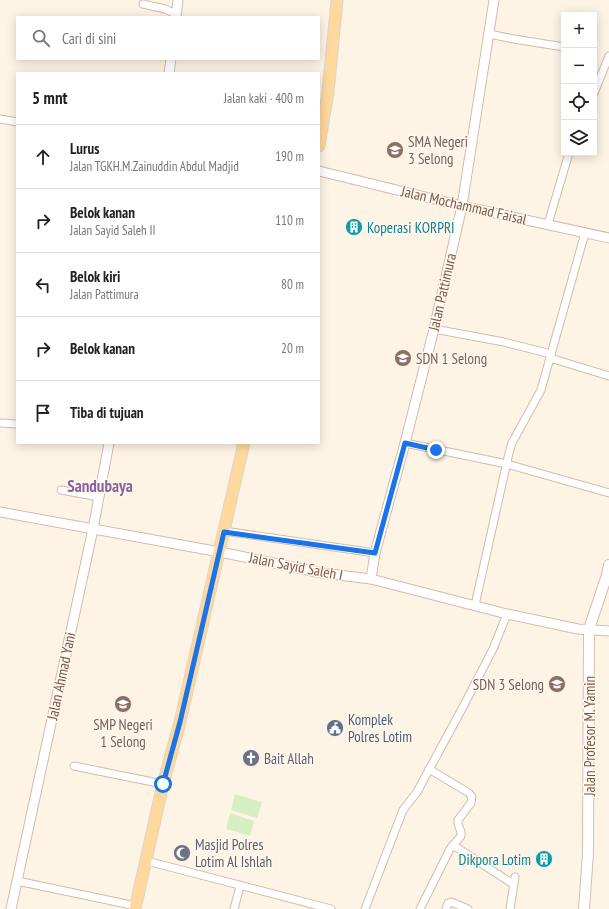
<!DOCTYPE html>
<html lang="id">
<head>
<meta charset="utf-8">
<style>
  :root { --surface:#fff; --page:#f6f6f6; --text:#222; --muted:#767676; --line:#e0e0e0 }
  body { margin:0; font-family:"PT Sans Narrow",sans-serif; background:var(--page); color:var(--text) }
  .controls { position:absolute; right:12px; top:12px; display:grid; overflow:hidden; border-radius:0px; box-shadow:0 2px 10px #0003 }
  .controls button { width:36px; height:36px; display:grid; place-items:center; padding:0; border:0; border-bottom:1px solid var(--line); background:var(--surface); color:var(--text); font:20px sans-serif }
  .stop { position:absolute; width:12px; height:12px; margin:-9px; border:3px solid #1a73e8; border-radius:50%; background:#fff }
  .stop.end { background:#1a73e8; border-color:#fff; box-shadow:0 1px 4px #0008 }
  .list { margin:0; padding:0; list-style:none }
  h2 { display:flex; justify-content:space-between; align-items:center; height:52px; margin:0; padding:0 16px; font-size:17px }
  h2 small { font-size:13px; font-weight:400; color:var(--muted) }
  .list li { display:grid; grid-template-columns:26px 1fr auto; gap:12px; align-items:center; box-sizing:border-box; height:64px; padding:0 16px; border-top:1px solid var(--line) }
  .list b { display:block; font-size:15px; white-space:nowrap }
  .list p { margin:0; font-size:13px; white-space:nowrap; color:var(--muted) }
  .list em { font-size:13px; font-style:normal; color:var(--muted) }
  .icon { flex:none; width:22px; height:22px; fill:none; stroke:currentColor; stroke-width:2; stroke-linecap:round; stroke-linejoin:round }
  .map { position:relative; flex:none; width:609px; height:909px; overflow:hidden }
  .search { position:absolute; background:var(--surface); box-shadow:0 2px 10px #0003; left:16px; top:16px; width:304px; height:44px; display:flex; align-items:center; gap:10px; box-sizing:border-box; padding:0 14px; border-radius:0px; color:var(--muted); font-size:15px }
  .panel { position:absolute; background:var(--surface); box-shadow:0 2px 10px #0003; left:16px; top:72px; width:304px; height:372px; border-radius:0px }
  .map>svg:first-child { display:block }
</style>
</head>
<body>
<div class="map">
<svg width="609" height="909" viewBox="0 0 609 909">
  <rect width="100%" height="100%" fill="#fef4e6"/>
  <g fill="#d5eec2">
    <path d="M235,794L262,802L257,818L231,810Z"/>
    <path d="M230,813L254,821L250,836L226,829Z"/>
  </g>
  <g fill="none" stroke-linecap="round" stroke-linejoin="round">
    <g stroke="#d3bbaa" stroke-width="9">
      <g id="minor">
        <path d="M143,4L165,9L176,14"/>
        <path d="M489,34L514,39L564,47"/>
        <path d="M594,93L609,56"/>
        <path d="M0,119L17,122"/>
        <path d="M548,224L569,153"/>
        <path d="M434,329L504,342L551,354"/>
        <path d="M550,358L609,376"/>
        <path d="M0,423L17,424"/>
        <path d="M405,443L507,464L609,493"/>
        <path d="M61,490L99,497"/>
        <path d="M224,531L375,553"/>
        <path d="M475,605L509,453L512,443L541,390L585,233"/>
        <path d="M74,766L163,784"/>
        <path d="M453,845L513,884"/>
        <path d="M147,861L331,909"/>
        <path d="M17,881L136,906"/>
        <path d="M234,909L240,886"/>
        <path d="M365,909L403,810L417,792L464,705L493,649L507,614"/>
        <path d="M420,909L450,849L461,836V832L458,824V820L471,803L472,797L469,793L429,769"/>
        <path d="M446,909L448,903L451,902L468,909"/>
        <path d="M510,909L515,877"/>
      </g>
    </g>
    <g stroke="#d3bbaa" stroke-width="11">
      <g id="tertiary">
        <path d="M176,17L178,0"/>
        <path d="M169,73L171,59"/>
        <path d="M319,171L462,206L609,238"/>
        <path d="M0,512L220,552L322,573L371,579L507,614L578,629L609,631"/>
        <path d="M371,579L375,553L405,443L434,329L462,206L494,0"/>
        <path d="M11,909L93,529L109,443"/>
      </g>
    </g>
    <g stroke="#d8bda9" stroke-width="12">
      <path id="secondary" d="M584,909L588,853L589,629L607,575L609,565"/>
    </g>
    <g stroke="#ddd4cf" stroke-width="13">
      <g id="primary">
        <path d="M319,146L328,92L337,0"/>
        <path d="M135,909L163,784L180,722L244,443"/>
      </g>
    </g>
    <use href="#minor" stroke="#fff" stroke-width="7"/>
    <use href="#tertiary" stroke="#fff" stroke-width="9"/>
    <use href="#secondary" stroke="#fff" stroke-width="10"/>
    <use href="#primary" stroke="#ffd89d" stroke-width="11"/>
  </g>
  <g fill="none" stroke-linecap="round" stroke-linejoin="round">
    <path stroke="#1a73e8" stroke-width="5" d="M163,784L180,722L224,532L375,553L405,443L436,450"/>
  </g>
  <defs>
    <g id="school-disc" transform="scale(0.9)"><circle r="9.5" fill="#8d6e63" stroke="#fff8ef"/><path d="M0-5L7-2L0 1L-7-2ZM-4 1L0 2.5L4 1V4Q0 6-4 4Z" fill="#fff"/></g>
    <g id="building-disc" transform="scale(0.9)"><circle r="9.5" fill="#0f9aa8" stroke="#fff8ef"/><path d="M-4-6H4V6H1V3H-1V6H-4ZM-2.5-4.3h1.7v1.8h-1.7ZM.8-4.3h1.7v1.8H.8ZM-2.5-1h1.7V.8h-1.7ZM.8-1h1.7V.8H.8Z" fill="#fff"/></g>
    <g id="civic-disc" transform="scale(0.9)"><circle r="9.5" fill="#5c6f8a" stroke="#fff8ef"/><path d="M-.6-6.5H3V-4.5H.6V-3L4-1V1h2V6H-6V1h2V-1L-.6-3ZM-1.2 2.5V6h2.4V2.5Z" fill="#fff"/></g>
    <g id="church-disc" transform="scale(0.9)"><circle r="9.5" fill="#6b7280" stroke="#fff8ef"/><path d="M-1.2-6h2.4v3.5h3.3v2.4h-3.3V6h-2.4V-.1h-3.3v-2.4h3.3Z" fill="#fff"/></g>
    <g id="mosque-disc" transform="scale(0.9)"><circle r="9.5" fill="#6b7280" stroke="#fff8ef"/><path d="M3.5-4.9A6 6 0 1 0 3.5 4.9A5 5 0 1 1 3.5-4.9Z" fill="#fff"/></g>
  </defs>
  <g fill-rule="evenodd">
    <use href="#school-disc" x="395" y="150"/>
    <use href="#building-disc" x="354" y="227"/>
    <use href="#school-disc" x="403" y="358"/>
    <use href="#school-disc" x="557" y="684"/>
    <use href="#school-disc" x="123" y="704"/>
    <use href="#civic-disc" x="335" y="728"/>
    <use href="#church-disc" x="251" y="758"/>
    <use href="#mosque-disc" x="182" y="853"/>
    <use href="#building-disc" x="544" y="859"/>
  </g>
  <g text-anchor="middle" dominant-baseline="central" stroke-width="3" stroke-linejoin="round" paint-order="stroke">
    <g font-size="15" fill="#785e54" stroke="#fff8ef" text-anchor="start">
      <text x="408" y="141">SMA Negeri<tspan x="408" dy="17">3 Selong</tspan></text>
      <text x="416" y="358">SDN 1 Selong</text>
      <text x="544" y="684" text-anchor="end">SDN 3 Selong</text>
      <text x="123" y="724" text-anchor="middle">SMP Negeri<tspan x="123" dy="17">1 Selong</tspan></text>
    </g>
    <g font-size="15" fill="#7c5947" stroke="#fff8ef">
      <text transform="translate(464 205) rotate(13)">Jalan Mochammad Faisal</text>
      <text transform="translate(442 292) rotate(-77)">Jalan Pattimura</text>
      <text transform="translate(296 566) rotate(11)">Jalan Sayid Saleh I</text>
      <text transform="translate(61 676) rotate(-78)">Jalan Ahmad Yani</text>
      <text transform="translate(589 736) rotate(-90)">Jalan Profesor M. Yamin</text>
    </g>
    <g font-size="15" fill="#0d838f" stroke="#fff8ef" text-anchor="start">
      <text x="367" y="227">Koperasi KORPRI</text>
      <text x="531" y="859" text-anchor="end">Dikpora Lotim</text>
    </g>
    <g font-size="15" fill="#4e5e75" stroke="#fff8ef" text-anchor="start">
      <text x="348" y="719">Komplek<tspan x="348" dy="17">Polres Lotim</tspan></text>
    </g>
    <g font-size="15" fill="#5b616d" stroke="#fff8ef" text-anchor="start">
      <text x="264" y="758">Bait Allah</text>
      <text x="195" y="844">Masjid Polres<tspan x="195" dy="17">Lotim Al Ishlah</tspan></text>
    </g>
    <g font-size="17" font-weight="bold" fill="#89639f" stroke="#fff8ef">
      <text x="100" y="486">Sandubaya</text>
    </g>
  </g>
</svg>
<div class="controls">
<button>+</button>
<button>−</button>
<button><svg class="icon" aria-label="locate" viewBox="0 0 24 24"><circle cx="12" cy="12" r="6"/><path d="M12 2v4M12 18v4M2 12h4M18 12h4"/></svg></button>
<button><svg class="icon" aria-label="layers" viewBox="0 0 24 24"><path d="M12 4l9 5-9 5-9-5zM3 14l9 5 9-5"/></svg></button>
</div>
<div class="stop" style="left:163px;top:784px"></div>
<div class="stop end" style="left:436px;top:450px"></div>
<div class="search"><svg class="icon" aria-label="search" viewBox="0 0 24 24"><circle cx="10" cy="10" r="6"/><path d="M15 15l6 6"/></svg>Cari di sini</div>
<section class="panel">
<h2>5 mnt<small>Jalan kaki · 400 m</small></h2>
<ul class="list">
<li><svg class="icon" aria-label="ahead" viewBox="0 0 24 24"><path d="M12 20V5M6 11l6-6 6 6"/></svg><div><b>Lurus</b><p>Jalan TGKH.M.Zainuddin Abdul Madjid</p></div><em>190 m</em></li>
<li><svg class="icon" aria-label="right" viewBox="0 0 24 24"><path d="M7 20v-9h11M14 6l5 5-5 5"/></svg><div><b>Belok kanan</b><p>Jalan Sayid Saleh II</p></div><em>110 m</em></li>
<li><svg class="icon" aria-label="left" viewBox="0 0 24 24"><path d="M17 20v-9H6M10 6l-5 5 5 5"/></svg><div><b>Belok kiri</b><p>Jalan Pattimura</p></div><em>80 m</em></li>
<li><svg class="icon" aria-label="right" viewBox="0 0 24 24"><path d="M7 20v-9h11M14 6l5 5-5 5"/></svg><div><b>Belok kanan</b></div><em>20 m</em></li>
<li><svg class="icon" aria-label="arrive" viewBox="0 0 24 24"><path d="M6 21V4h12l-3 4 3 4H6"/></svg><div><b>Tiba di tujuan</b></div></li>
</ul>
</section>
</div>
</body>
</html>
